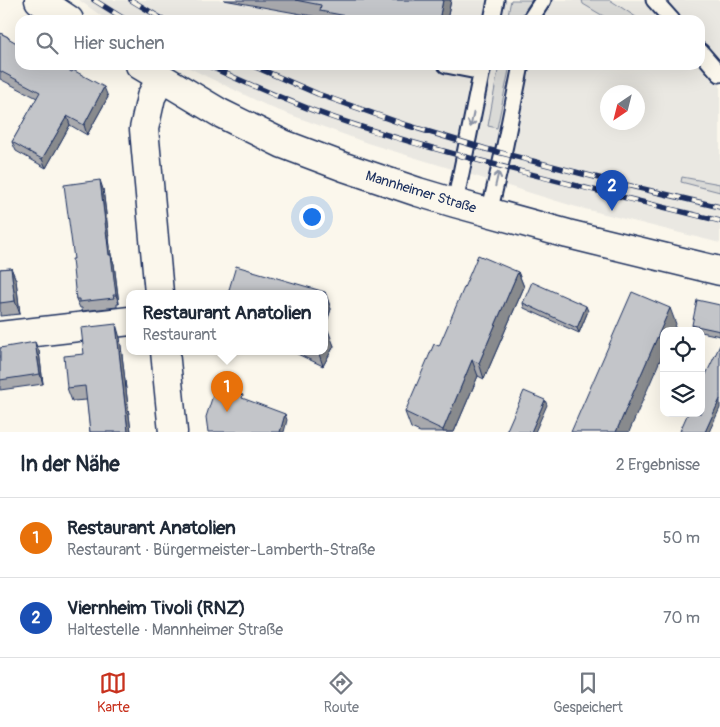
<!DOCTYPE html>
<html lang="de">
<head>
<meta charset="utf-8">
<style>
  :root { --surface:#fff; --page:#f2f2f3; --text:#1f2937; --muted:#747a83; --line:#e0e1e3; --accent:#c8321e }
  body { margin:0; font-family:Pangolin,sans-serif; background:var(--page); color:var(--text) }
  .controls { position:absolute; right:15px; bottom:15px; display:grid; overflow:hidden; border-radius:10px; box-shadow:0 5px 20px #0002 }
  .controls button { width:45px; height:45px; display:grid; place-items:center; padding:0; border:0; border-bottom:1px solid var(--line); background:var(--surface); color:var(--text); font:25px sans-serif }
  .compass { position:absolute; left:600px; top:85px; width:45px; height:45px; border-radius:50%; background:var(--surface); box-shadow:0 5px 20px #0002; rotate:215deg }
  .you { position:absolute; left:311px; top:216px; width:18px; height:18px; margin:-12px; border:4px solid #fff; border-radius:50%; background:#1a73e8; box-shadow:0 0 0 8px #1a73e833 }
  .badge { display:grid; place-items:center; width:32px; height:32px; border-radius:50%; background:var(--accent); color:#fff; font-size:16px; font-weight:700 }
  .pin { position:absolute; translate:-50% -41px; filter:drop-shadow(0 1px 2px #0008) }
  .pin::after { content:''; position:absolute; top:26px; width:18px; height:15px; background:inherit; clip-path:polygon(0 0,100% 0,50% 100%) }
  .popup { position:absolute; left:126px; top:290px; width:202px; height:65px; box-sizing:border-box; display:grid; place-content:center; border-radius:10px; background:var(--surface); filter:drop-shadow(0 1px 4px #0005); font-size:16px; white-space:nowrap; color:var(--muted) }
  .popup b { font-size:19px; color:var(--text) }
  .popup::after { content:''; position:absolute; left:50%; top:100%; margin-left:-10px; border:10px solid transparent; border-top-color:var(--surface) }
  .list { margin:0; padding:0; list-style:none }
  h2 { display:flex; justify-content:space-between; align-items:center; height:65px; margin:0; padding:0 20px; font-size:21px }
  h2 small { font-size:16px; font-weight:400; color:var(--muted) }
  .list li { display:grid; grid-template-columns:32px 1fr auto; gap:15px; align-items:center; box-sizing:border-box; height:80px; padding:0 20px; border-top:1px solid var(--line) }
  .list b { display:block; font-size:19px; white-space:nowrap }
  .list p { margin:0; font-size:16px; white-space:nowrap; color:var(--muted) }
  .list em { font-size:16px; font-style:normal; color:var(--muted) }
  .icon { flex:none; width:28px; height:28px; fill:none; stroke:currentColor; stroke-width:2; stroke-linecap:round; stroke-linejoin:round }
  .map { position:relative; flex:none; width:720px; height:432px; overflow:hidden }
  .search { position:absolute; background:var(--surface); box-shadow:0 5px 20px #0002; left:15px; right:15px; top:15px; height:55px; display:flex; align-items:center; gap:12px; box-sizing:border-box; padding:0 18px; border-radius:15px; color:var(--muted); font-size:19px }
  .sheet { height:225px; background:var(--surface) }
  nav { display:flex; justify-content:space-around; align-items:center; box-sizing:border-box; height:70px; border-top:1px solid var(--line); background:var(--surface); font-size:14px; color:var(--muted) }
  nav a { display:grid; justify-items:center; gap:2px }
  nav .on { color:var(--accent) }
  .map>svg:first-child { display:block }
</style>
</head>
<body>
<div class="map">
<svg width="720" height="432" viewBox="0 0 720 432">
  <rect width="100%" height="100%" fill="#fbf7ec"/>
  <filter id="ink" filterUnits="userSpaceOnUse"><feTurbulence type="fractalNoise" baseFrequency=".02" numOctaves="2"/><feDisplacementMap in="SourceGraphic" scale="10" xChannelSelector="R" yChannelSelector="G"/><feConvolveMatrix kernelMatrix="1 2 1 2 8 2 1 2 1" color-interpolation-filters="sRGB"/></filter>
  <g filter="url(#ink)">
    <path fill="#eae8e2" fill-rule="evenodd" d="M79,0H720V243L573,206L367,143L272,108L183,65H700V20H107ZM608,92H638V122H608Z"/>
    <g fill="#dadad7" stroke="#7a849a">
      <path d="M511,0H532L525,10L522,20H507Z"/>
      <path d="M582,0H610L639,19V20H610L583,4Z"/>
      <path d="M499,65H510L497,128L488,126Z"/>
      <path d="M682,177L720,184V192L681,182Z"/>
    </g>
    <g fill="none" stroke-linecap="round" stroke-linejoin="round">
      <g stroke="#1b2f5e" stroke-width="19">
        <g id="service">
          <path d="M654,0L672,20"/>
          <path d="M492,20L496,0"/>
          <path d="M530,20L543,0"/>
          <path d="M700,51L720,74"/>
          <path d="M446,65L482,72"/>
          <path d="M455,203L483,65"/>
          <path d="M489,213L505,145L521,65"/>
        </g>
      </g>
      <g stroke="#1b2f5e" stroke-width="31">
        <g id="minor">
          <path d="M159,293L144,129L151,97L161,78"/>
          <path d="M0,336L130,321"/>
          <path d="M165,351L173,432"/>
        </g>
      </g>
      <g stroke="#1b2f5e" stroke-width="31">
        <g id="secondary">
          <path d="M39,0L69,20"/>
          <path d="M140,65L220,113L283,144L344,167L418,192L455,203L568,234L720,271"/>
        </g>
      </g>
      <use href="#service" stroke="#fbf7ec" stroke-width="15"/>
      <use href="#minor" stroke="#fbf7ec" stroke-width="28"/>
      <use href="#secondary" stroke="#fbf7ec" stroke-width="28"/>
      <g stroke="#1b2f5e" stroke-width="5.5">
        <g id="rail">
          <path d="M94,0L126,20"/>
          <path d="M131,0L164,20"/>
          <path d="M207,65C241,81 276,96 312,110C368,131 427,147 485,162C563,183 642,202 720,221"/>
          <path d="M251,65L318,94L406,125L486,149L622,184L720,207"/>
        </g>
      </g>
      <use href="#rail" stroke="#fbf7ec" stroke-width="4" stroke-dasharray="11" stroke-linecap="butt"/>
    </g>
    <g fill="#a8a9ad" stroke="#1b2f5e">
      <path d="M224,0H451L447,20H323V18Z"/>
      <path d="M0,33L8,37L9,39L108,97L87,135L70,125L46,168L16,151L12,142L37,98L0,79Z"/>
      <path d="M103,189L111,255L114,264L119,304H117V307L82,311V308H80L76,299L74,259Z"/>
      <path d="M11,268L16,280L20,314L0,316V269Z"/>
      <path d="M518,272L524,287L484,379L478,376L454,432H420L411,428L405,412Z"/>
      <path d="M325,292L331,309L325,328L334,346L323,366L291,351H324Z"/>
      <path d="M523,303L588,311L579,333L524,308Z"/>
      <path d="M720,305V336L701,332V331L694,330L692,325Z"/>
      <path d="M120,338L131,432H90L87,400L72,401L67,388L84,354Z"/>
      <path d="M0,348L39,351L43,384L0,390Z"/>
    </g>
    <g fill="#888a8d" stroke="#1b2f5e">
      <path d="M443,0H451L447,20H439Z"/>
      <path d="M104,87L108,97L87,135L84,125Z"/>
      <path d="M67,116L70,125L46,168L42,159Z"/>
      <path d="M100,180L103,189L111,255L114,264L119,304L116,295L109,255Z"/>
      <path d="M11,268L16,280L20,314L15,301Z"/>
      <path d="M518,272L524,287L484,379L479,363Z"/>
      <path d="M325,292L331,309L324,329V293Z"/>
      <path d="M586,306L588,311L579,333L577,328Z"/>
      <path d="M670,308L676,324L673,331H664V351L629,432H616Z"/>
      <path d="M116,324L120,338L131,432H128Z"/>
      <path d="M328,330L334,346L323,366L318,351H324V336Z"/>
      <path d="M35,342L39,351L43,384L40,374Z"/>
      <path d="M472,360L478,376L454,432H443V430Z"/>
      <path d="M720,399V408L709,432H705Z"/>
      <path d="M545,400L547,405L535,432H531Z"/>
      <path d="M285,414L287,420L284,432H280Z"/>
    </g>
    <g fill="#c3c5c9" stroke="#1b2f5e">
      <path d="M295,0H443L439,20H368L320,11L321,5Z"/>
      <path d="M0,33L8,37V38L20,45V65H58L72,72L73,70L104,87L84,125L67,116L42,159L12,142L40,92L0,71Z"/>
      <path d="M100,180L109,255H111L116,295H113L114,298L79,302V299H76L72,259H74L64,185Z"/>
      <path d="M478,255L518,272L479,363L472,360L443,430L405,412L434,344L439,346Z"/>
      <path d="M236,266L325,292L324,293H228Z"/>
      <path d="M11,268L15,301L0,303V269Z"/>
      <path d="M532,282L586,306L577,328L523,303Z"/>
      <path d="M632,292L670,308L616,432H571Z"/>
      <path d="M697,300L720,305V331L692,325Z"/>
      <path d="M116,324L128,432H90L85,386L67,388L64,356L84,354L81,328Z"/>
      <path d="M324,328L328,330L324,336Z"/>
      <path d="M35,342L40,374L0,380V348Z"/>
      <path d="M720,345V399L705,432H683L680,431L688,413H701V385Z"/>
      <path d="M216,386L243,395L242,398L285,414L280,432H208L206,417Z"/>
      <path d="M524,391L545,400L531,432H506Z"/>
    </g>
    <defs><path id="oneway-shaft" d="M-6 0H5M1.5-3L5.5 0L1.5 3" fill="none" stroke-width="1.6" stroke-linecap="round" stroke-linejoin="round" transform="scale(1.25)"/></defs>
    <g stroke="#8b93a5">
      <use href="#oneway-shaft" transform="translate(472 120) rotate(102)"/>
      <use href="#oneway-shaft" transform="translate(497 179) rotate(-77)"/>
    </g>
  </g>
  <g text-anchor="middle" dominant-baseline="central" stroke-width="4" stroke-linejoin="round" paint-order="stroke">
    <g font-size="14" fill="#1b2f5e" stroke="#fbf7ec">
      <text transform="translate(421 192) rotate(17)">Mannheimer Straße</text>
    </g>
  </g>
</svg>
<div class="controls">
<button><svg class="icon" aria-label="locate" viewBox="0 0 24 24"><circle cx="12" cy="12" r="6"/><path d="M12 2v4M12 18v4M2 12h4M18 12h4"/></svg></button>
<button><svg class="icon" aria-label="layers" viewBox="0 0 24 24"><path d="M12 4l9 5-9 5-9-5zM3 14l9 5 9-5"/></svg></button>
</div>
<svg class="compass" viewBox="-18 -18 36 36"><path d="M0-13l5 13h-10z" fill="#e53935"/><path d="M0 13l5-13h-10z" fill="#747a83"/></svg>
<div class="you"></div>
<div class="pin badge" style="left:227px;top:412px;background:#e8710a">1</div>
<div class="popup"><b>Restaurant Anatolien</b>Restaurant</div>
<div class="pin badge" style="left:612px;top:211px;background:#1a4fb4">2</div>
<div class="search"><svg class="icon" aria-label="search" viewBox="0 0 24 24"><circle cx="10" cy="10" r="6"/><path d="M15 15l6 6"/></svg>Hier suchen</div>
</div>
<section class="sheet">
<h2>In der Nähe<small>2 Ergebnisse</small></h2>
<ul class="list">
<li><span class="badge" style="background:#e8710a">1</span><div><b>Restaurant Anatolien</b><p>Restaurant · Bürgermeister-Lamberth-Straße</p></div><em>50 m</em></li>
<li><span class="badge" style="background:#1a4fb4">2</span><div><b>Viernheim Tivoli (RNZ)</b><p>Haltestelle · Mannheimer Straße</p></div><em>70 m</em></li>
</ul>
</section>
<nav>
<a class="on"><svg class="icon" aria-label="map" viewBox="0 0 24 24"><path d="M3 6l6-2 6 2 6-2v14l-6 2-6-2-6 2zM9 4v14M15 6v14"/></svg>Karte</a>
<a><svg class="icon" aria-label="directions" viewBox="0 0 24 24"><path d="M12 3l9 9-9 9-9-9zM9 14v-3h6M13 9l2 2-2 2"/></svg>Route</a>
<a><svg class="icon" aria-label="saved" viewBox="0 0 24 24"><path d="M7 4h10v16l-5-4-5 4z"/></svg>Gespeichert</a>
</nav>
</body>
</html>
